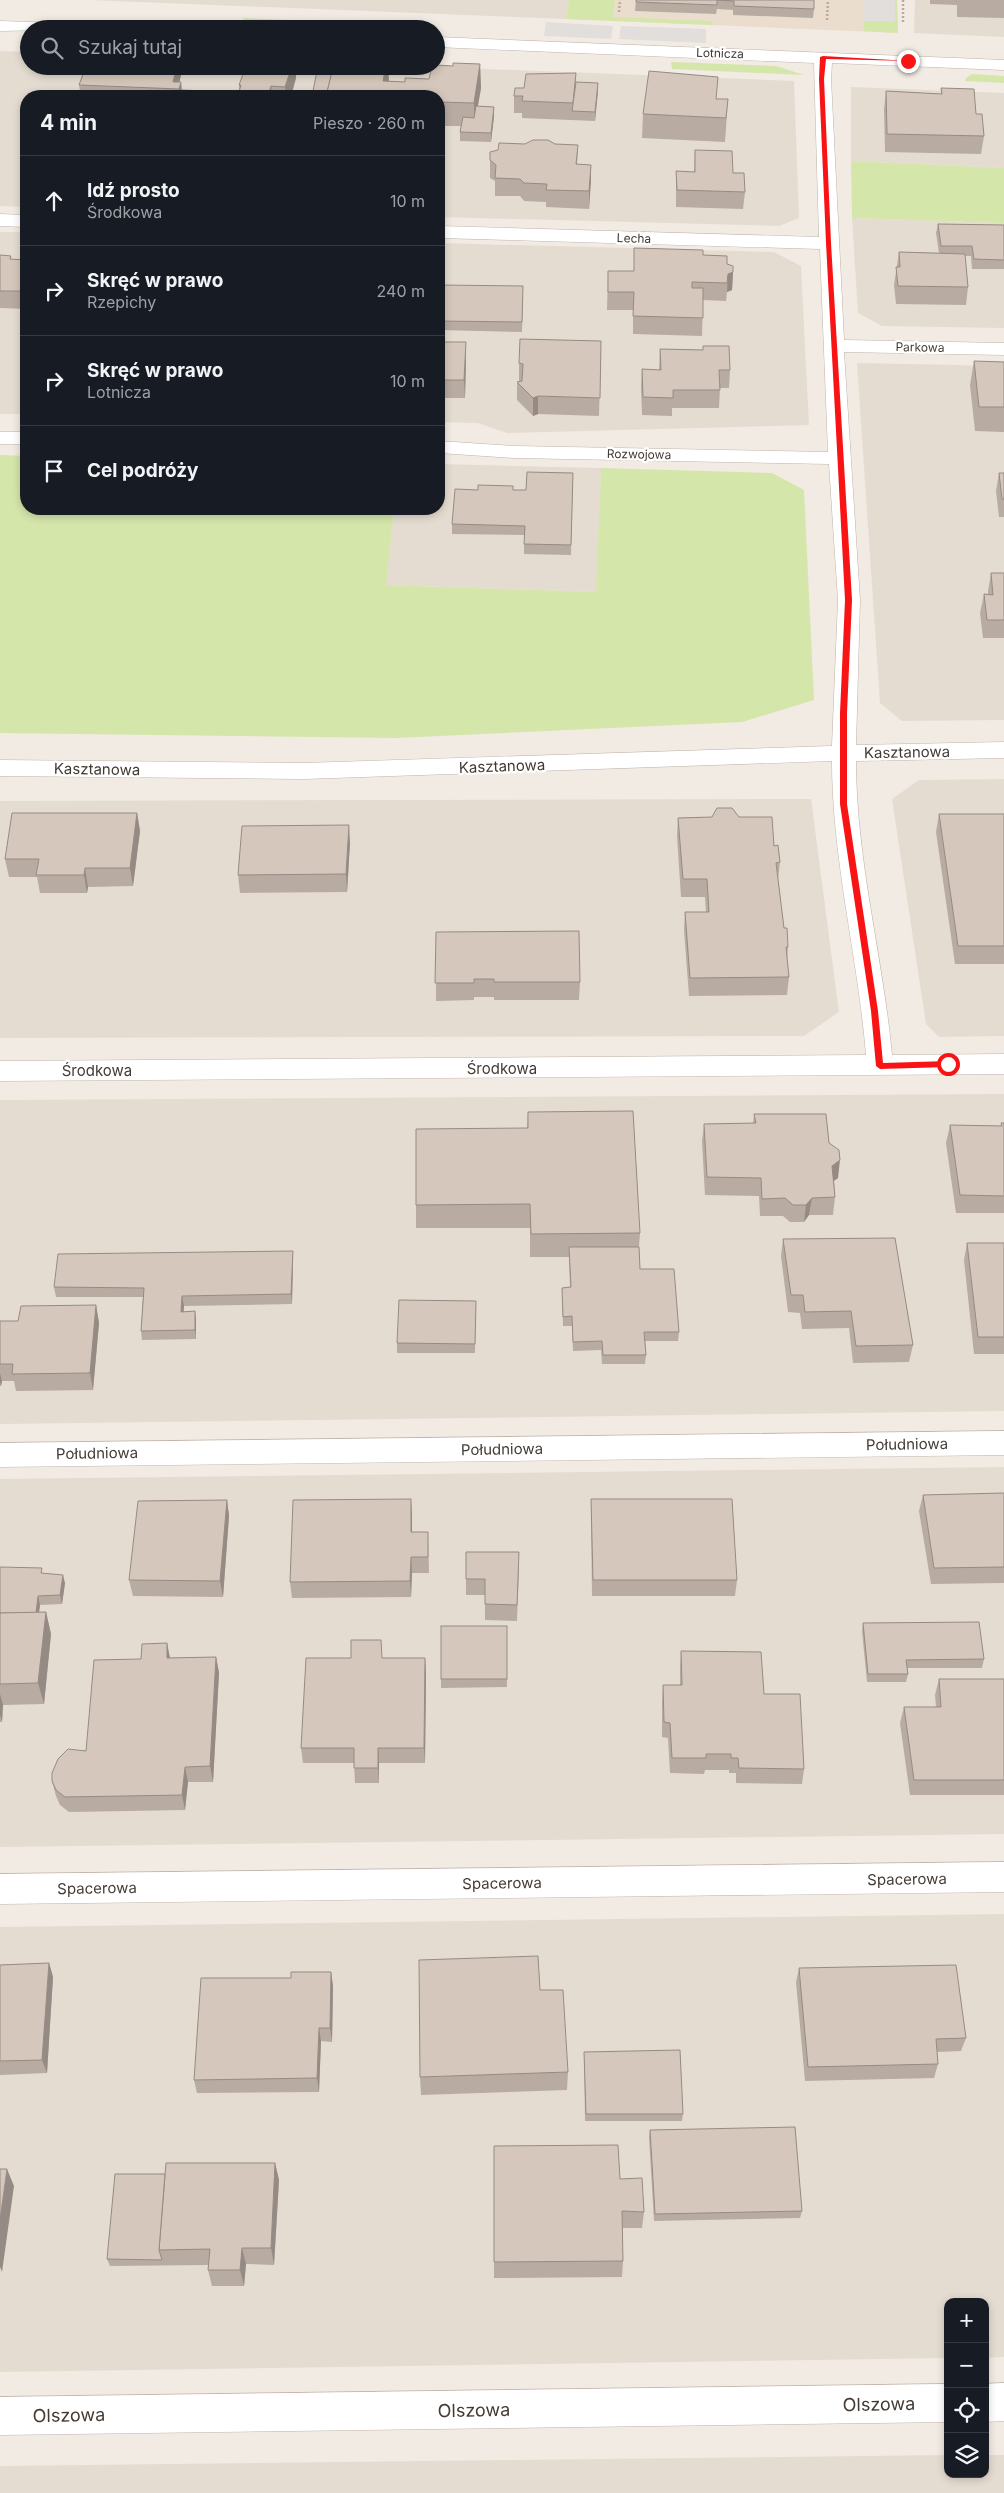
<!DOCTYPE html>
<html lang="pl">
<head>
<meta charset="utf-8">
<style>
  :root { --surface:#171b24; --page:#20242c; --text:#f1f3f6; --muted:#9ea1a6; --line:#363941 }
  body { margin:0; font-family:Inter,sans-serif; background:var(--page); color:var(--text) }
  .controls { position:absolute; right:15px; bottom:15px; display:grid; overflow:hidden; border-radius:10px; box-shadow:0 2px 8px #0003 }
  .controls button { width:45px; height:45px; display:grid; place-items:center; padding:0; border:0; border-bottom:1px solid var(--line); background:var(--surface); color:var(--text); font:25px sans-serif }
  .stop { position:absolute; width:15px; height:15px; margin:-11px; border:4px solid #f81315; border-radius:50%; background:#fff }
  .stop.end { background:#f81315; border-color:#fff; box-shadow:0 1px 5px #0008 }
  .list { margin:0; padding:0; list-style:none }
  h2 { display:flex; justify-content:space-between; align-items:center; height:65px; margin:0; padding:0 20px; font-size:21px }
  h2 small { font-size:16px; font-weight:400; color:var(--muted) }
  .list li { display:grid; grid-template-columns:32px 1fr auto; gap:15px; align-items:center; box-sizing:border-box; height:90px; padding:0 20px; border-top:1px solid var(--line) }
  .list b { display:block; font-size:19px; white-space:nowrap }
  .list p { margin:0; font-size:16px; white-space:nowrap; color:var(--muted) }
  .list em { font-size:16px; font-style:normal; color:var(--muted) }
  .icon { flex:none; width:28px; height:28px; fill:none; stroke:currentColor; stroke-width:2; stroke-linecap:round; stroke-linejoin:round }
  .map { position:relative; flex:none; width:1004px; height:2493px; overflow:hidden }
  .search { position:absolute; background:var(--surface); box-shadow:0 2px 8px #0003; left:20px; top:20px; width:425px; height:55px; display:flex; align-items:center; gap:12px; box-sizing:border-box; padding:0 18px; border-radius:28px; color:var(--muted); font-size:19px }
  .panel { position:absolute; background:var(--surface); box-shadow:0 2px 8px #0003; left:20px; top:90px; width:425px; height:425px; border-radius:20px }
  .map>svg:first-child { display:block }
</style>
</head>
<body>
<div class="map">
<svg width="1004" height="2493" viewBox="0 0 1004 2493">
  <rect width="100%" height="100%" fill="#f1ebe3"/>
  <g fill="#e5dcd1">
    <path d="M89,0H569L566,19Z"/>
    <path d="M915,0H1004V37L914,33Z"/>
    <path d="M0,51L29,52V66H411L794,81L799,218L779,226L439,217V96H26V207L0,206Z"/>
    <path d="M851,87L1004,93V168L851,161Z"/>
    <path d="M852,218L1004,223V328L882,326L858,313Z"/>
    <rect x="0" y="232" width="26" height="182"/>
    <path d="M439,243L774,252L801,266L809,425L507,433L478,423L439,422Z"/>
    <path d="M857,363L1004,366V720L902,721L880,703Z"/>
    <path d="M439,464L601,468L597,592L385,585L394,509H439Z"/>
    <path d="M1004,779V1036L939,1037L926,1024L892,799L919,780Z"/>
    <path d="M811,799L839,1012L804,1036L0,1038V801Z"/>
    <path d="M1004,1094V1411L0,1424V1100Z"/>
    <path d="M1004,1467V1834L0,1847V1479Z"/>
    <path d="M1004,1914V2357L985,2358V2302H948V2358L0,2372V1927Z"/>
    <path d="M948,2455V2474H985V2455H1004V2493H0V2466Z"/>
  </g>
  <path fill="#ebddcd" d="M569,0H897L898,33L566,19Z"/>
  <g fill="#d5e6ab">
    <path d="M569,0H615L613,17L712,21L713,25L566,19Z"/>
    <path d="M895,0H897L898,33L864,31V21H895Z"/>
    <path d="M243,18L337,22L330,28L245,24Z"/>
    <path d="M671,62L776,66L804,75L672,69Z"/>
    <path d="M972,74L1004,76V83L965,81L966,78Z"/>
    <path d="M851,161L1004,168V223L852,218Z"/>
    <path d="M0,455L26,456V509H394L386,585L596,592L601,468L772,473L804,490L814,700L742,722L396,738L0,733Z"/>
  </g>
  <g fill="#e2dedc">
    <rect x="864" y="0" width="31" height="21"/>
    <path d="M546,22L613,26L611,39L544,36Z"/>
    <path d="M621,26L706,29V43L619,39Z"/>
  </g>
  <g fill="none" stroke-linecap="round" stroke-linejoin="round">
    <g stroke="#bfb4a9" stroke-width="1">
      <g id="minor">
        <path d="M0,21L87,24L93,25L96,29L0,31Z"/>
        <path d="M436,37L1004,60V70L832,63L831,79L844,340L1004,343V355L844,352L860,600L856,745L1004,742V758L856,761C856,860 883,957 892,1055L1004,1054V1074L0,1081V1061L866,1055C858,957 832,860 832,761L304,779L0,776V760L304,763L832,746L838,600L829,464L514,458L439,453V441L514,446L828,452L820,249L439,238V226L819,237L814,63L436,47Z"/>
        <path d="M0,214L26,215V227L0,226Z"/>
        <rect x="0" y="432" width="26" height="12"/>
        <path d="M1004,1431V1455L0,1467V1443Z"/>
        <path d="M1004,1862V1892L0,1904V1874Z"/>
        <path d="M1004,2383V2421L985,2422V2384Z"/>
        <path d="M948,2384V2422L0,2435V2397Z"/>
      </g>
    </g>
    <g stroke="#beaa97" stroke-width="2.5" stroke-dasharray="2 2" stroke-linecap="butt">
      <path d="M903,0V24"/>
      <path d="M619,12L620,0"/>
      <path d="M827,20L828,0"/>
    </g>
    <use href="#minor" fill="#fff" fill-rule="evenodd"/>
  </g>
  <g fill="#b8aba2">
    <path d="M636,0H814V9L813,18L733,15V10L717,9L716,14L635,11Z"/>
    <path d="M930,0H1004V18L957,17V5L930,4Z"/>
    <path d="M480,64L481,88L478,106L494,107V116L491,142L460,141V132L461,126H439V96L332,71L388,66L389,82H405L429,79L453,66Z"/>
    <path d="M86,66H181L182,71L179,82H181L182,90L207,96H81L79,85Z"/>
    <path d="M576,73V82L598,83L595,121L522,118V113H514V96L524,88Z"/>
    <path d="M296,78L291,96H239V85Z"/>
    <path d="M941,88L976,114L984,136L981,154L885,152L884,109L886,91L941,94Z"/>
    <path d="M716,99H728L725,142L642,138L643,114Z"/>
    <path d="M695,150L733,173L745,192L743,209L676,207V171L694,172Z"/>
    <path d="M490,152L577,164L591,165L589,209L546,207V202L524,201L520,196H495V181L490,178Z"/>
    <path d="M938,224L1004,225V269H972L971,256H965L968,287L966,305L896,304L894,285L899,252L939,253L936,233Z"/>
    <path d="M634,248L703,255L727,264L733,272L732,290L727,292L726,301L703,300L702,336L633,334V310H607L608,271H634Z"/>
    <path d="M0,255L11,256V259L26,260V309L0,308Z"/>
    <path d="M439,285L523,296L522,332L439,330Z"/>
    <path d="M601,341L599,416L538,414L533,416L517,400V382L520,381H519V363Z"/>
    <path d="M439,342L466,360L465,398H439Z"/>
    <path d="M703,346L730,370L729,388H720L719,408H672V416L642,415L641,387L642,369L659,370L660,349L703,350Z"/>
    <path d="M974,361L1004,362V432L975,431L970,385Z"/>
    <path d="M573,473L571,555L524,554V535L452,534V524L513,490H526Z"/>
    <path d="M999,473H1004V517H999L996,491Z"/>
    <path d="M991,573H1004V638H983L980,613L984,594L988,595V591Z"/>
    <path d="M137,813L140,831L133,886L88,887L87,893H40L37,877H9L5,859Z"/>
    <path d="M939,814H1004V964H955L936,832Z"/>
    <path d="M739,817L774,846L780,862L778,879L784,928L788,947L787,959L789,977L787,995L689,996L684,930L685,912H706L705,897H681L677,836L678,818Z"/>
    <path d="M350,843L347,892L240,893L238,875Z"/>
    <path d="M436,932L580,982L579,1000H494V997H474V1000L436,1001Z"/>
    <path d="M528,1112L640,1233L639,1247L640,1269L679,1332L678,1341H645L646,1355L645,1364H602L601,1350L573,1351L572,1326H563L562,1288L570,1287L569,1257H530V1228H416V1205L527,1128Z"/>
    <path d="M754,1114L829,1143L838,1178L834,1181L835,1197L833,1215H809L804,1222H790L783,1216H760L759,1196L705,1195L702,1141L704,1124L753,1123Z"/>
    <path d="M1001,1123H1004V1213H956L946,1143L950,1125L1001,1126Z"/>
    <path d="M783,1239L913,1345L909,1362L853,1363L849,1328L802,1329L800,1313L788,1312L781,1256Z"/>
    <path d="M967,1243H1004V1354H974L964,1260Z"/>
    <path d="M293,1251V1260L292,1304L184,1306L183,1312L195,1311L196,1320V1339L142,1340L141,1331L143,1297H56L54,1287Z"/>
    <path d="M476,1301L475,1353H397V1343Z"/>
    <path d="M96,1305L99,1323L93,1390L16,1391L14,1381H2L1,1386H0V1321H18Z"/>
    <path d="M1004,1493V1583L931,1584L919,1511L923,1495Z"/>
    <path d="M411,1499L412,1532H428L429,1573H412L411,1597L292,1598L290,1582Z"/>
    <path d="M591,1499L737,1580L735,1596H592L591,1516Z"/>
    <path d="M227,1500L229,1516L223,1597L133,1596L129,1580Z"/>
    <path d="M0,1567L43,1573L65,1583L62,1604L40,1605L39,1612H46L51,1634L44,1704L3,1705L2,1722H0Z"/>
    <path d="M519,1568L517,1621L485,1620V1595H466V1579Z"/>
    <path d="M863,1623L984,1659L982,1668H907L908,1674L906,1682H867L862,1631Z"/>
    <path d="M507,1626V1687L441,1688V1679Z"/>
    <path d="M167,1643L170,1658L216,1657L219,1673L213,1782H188L185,1810L69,1812L60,1805L56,1796L52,1781L86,1751L141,1659Z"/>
    <path d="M681,1651L764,1694L804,1769L802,1784L736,1783V1773H729V1770H705L704,1774L670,1773L668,1738L662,1737V1701L663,1685H680V1667Z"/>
    <path d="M383,1658H425L426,1674L425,1763H379V1783H355L354,1763H303L301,1748Z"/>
    <path d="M939,1679H1004V1795H910L900,1723L904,1707H936L935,1695Z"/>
    <path d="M49,1963L53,1977L47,2073L0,2075V1965Z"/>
    <path d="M799,1968L966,2038L961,2051L937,2052L938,2064L934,2078L805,2081L796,1982Z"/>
    <path d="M331,1972L333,1986L332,2042L321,2041L319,2092L197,2093L194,2080L291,1978Z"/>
    <path d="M540,1990L568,2072L567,2090L421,2095L420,2077Z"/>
    <path d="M584,2052L683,2114L682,2121H585Z"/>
    <path d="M650,2130L802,2211L800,2218L654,2221L649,2137Z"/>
    <path d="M494,2146L620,2179L644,2212L642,2228H622L623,2261L622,2277L494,2278Z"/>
    <path d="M275,2163L279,2180L274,2265L246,2264L244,2286H212L208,2270V2265L110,2266L107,2259L165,2174Z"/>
  </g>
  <g fill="#968b84">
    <path d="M480,64L481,88L474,127V103Z"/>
    <path d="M177,66H181L182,71L178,88L173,82Z"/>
    <path d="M292,66H296V78L291,96H286L285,87Z"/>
    <path d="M386,66H388L389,83L383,81Z"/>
    <path d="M181,82L182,96H180L179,89Z"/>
    <path d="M598,83V92L595,121V112Z"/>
    <path d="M271,86L272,96H269V93Z"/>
    <path d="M494,107V116L491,142V133Z"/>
    <path d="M578,145L577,163L575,182L576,164Z"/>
    <path d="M591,165V182L589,209V191Z"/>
    <path d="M733,272L732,290L727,292L728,274Z"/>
    <path d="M466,342V360L465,398L464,380Z"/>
    <path d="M538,396V414L533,416V398Z"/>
    <path d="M137,813L140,831L133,886L130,868Z"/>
    <path d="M349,825L350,843L347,892L346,874Z"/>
    <path d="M85,868L88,887L87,893L84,875Z"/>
    <path d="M840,1160L838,1178L829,1184L832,1166Z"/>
    <path d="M812,1198L809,1215L804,1222L806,1205Z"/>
    <path d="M293,1251V1260L292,1304L291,1294Z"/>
    <path d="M182,1296L184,1306L183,1321L181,1312Z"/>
    <path d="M96,1305L99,1323L93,1390L90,1373Z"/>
    <path d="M195,1311L196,1320V1339L195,1330Z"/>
    <path d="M0,1373L2,1381L1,1386L0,1382Z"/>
    <path d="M411,1499L412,1516V1548L411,1532Z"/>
    <path d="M227,1500L229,1516L223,1597L220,1581Z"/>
    <path d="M411,1557L412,1573L411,1597L410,1581Z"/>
    <path d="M63,1575L65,1583L62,1604L60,1595Z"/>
    <path d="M38,1596L40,1605L36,1634L34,1626Z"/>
    <path d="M46,1612L51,1634L44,1704L38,1683Z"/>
    <path d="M167,1643L170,1659L167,1658Z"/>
    <path d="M216,1657L219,1673L213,1782L210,1766Z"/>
    <path d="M425,1658L426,1674L425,1763L424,1748Z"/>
    <path d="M0,1694L3,1705L2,1722L0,1715Z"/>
    <path d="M378,1748L379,1763V1783L378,1768Z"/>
    <path d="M185,1767L188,1782L185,1810L182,1795Z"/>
    <path d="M49,1963L53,1977L47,2073L42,2060Z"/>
    <path d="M331,1972L333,1986L332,2042L330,2028Z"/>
    <path d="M319,2028L321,2041L319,2092L317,2078Z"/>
    <path d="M275,2163L279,2180L274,2265L271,2248Z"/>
    <path d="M7,2169L14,2186L2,2272L0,2267V2220Z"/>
    <path d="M242,2248L246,2264L244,2286L240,2270Z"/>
  </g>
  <g fill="#d6c7bc" stroke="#968b84">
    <path d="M636,0H814V9L734,6V1L717,0V5L636,2Z"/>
    <path d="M453,63L480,64L474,103L439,102V96H326L333,66H386L383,81L405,82V78L429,79L432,66H436V65L453,66Z"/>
    <path d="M86,66H177L173,82H181L179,89L79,85Z"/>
    <path d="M246,66H292L285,87L271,86L269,93L239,92L241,85H239Z"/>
    <path d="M317,71H332L326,96H312Z"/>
    <path d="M649,71L718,77L716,99H728L726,118L643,114Z"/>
    <path d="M576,73L573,103L522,101L523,96H514L515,88H524L526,74Z"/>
    <path d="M576,82L598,83L595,112L572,111Z"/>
    <path d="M941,88L974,89L976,114H982L984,136L887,134L886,91L942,94Z"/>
    <path d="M182,90L206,91L205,96H180Z"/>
    <path d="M131,95L168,96H131Z"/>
    <path d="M476,106L494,107L491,133L460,132L463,117L474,118Z"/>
    <path d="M533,140H548L555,144L578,145L576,164L591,165L589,191L546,190L547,184L524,183L520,179L495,178L496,165L490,160V152L498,150L499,143L525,144Z"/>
    <path d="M695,150L732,151L733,173H744L745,192L677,190L676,171L695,172Z"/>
    <path d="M938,224L1004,225V260L974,259L972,246H941Z"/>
    <path d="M634,248L703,250V255L727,256V264L733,266V272L728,274L727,283L692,282V288H703V318L633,316L634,292H608V271H634Z"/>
    <path d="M899,252L965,254L968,287L898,286L896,267H900Z"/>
    <path d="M0,255L11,256L10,259L26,260V291H0Z"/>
    <path d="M439,285L523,286L522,322L439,321Z"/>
    <path d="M520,339L601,341L600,398L538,396L533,398L517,382L522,381L523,364L519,363Z"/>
    <path d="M439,342H466L464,380H439Z"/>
    <path d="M703,346H729L730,370H719L720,390H673V398L643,397L642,369L661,370L660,349L703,350Z"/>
    <path d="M974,361L1004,362V407H979Z"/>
    <path d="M527,472L573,473L571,545L524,544L525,526L452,524L455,489L478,490V485L513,486V490H526Z"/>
    <path d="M999,473H1004V499H1002Z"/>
    <path d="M991,573H1004V620H987L984,594L993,595Z"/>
    <path d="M717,808H732L739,817H772L774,846L778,845L780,862L776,863L784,928H787L788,947H786L789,977L690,978L685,912H709L707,879H683L678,818L712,817Z"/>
    <path d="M12,813H137L130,868H85L84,875H36L39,859H5Z"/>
    <path d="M939,814H1004V946H958Z"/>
    <path d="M349,825L346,874L238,875L242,826Z"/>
    <path d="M579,931L580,982H494V979H474V983H435L436,932Z"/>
    <path d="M633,1111L640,1233L531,1234L530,1204L416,1205V1129L528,1128V1112Z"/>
    <path d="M754,1114H826L829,1143L839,1150L840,1160L832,1166L835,1197L812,1198L806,1205H793L785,1198L762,1199L761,1178L707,1177L704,1124L756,1123Z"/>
    <path d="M1001,1123H1004V1196L960,1195L950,1125L1002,1126Z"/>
    <path d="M895,1238L913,1345L856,1346L851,1311L805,1312L803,1295H791L783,1239Z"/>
    <path d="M967,1243H1004V1337H978Z"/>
    <path d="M569,1247H639L640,1269H674L679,1332H644L646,1355H603L602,1341L573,1342L572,1316L563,1317L562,1288L571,1287Z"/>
    <path d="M293,1251L291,1294L182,1296L181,1312L195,1311V1330L141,1331L144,1288L54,1287L58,1254Z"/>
    <path d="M399,1300L476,1301L475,1344L397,1343Z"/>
    <path d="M96,1305L90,1373L12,1374L13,1364H0V1321H18L21,1306Z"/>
    <path d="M1004,1493V1567L934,1568L923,1495Z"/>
    <path d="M411,1499V1532H428V1557H411L410,1581L290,1582L293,1500Z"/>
    <path d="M591,1499H732L737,1580H593Z"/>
    <path d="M227,1500L220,1581L129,1580L138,1501Z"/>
    <path d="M466,1552H519L517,1605L485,1604V1579H466Z"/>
    <path d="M0,1567L42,1568L41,1573L63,1575L60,1595L38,1596L36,1613H0Z"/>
    <path d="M46,1612L38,1683L0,1684V1613Z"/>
    <path d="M979,1622L984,1659L906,1660L908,1674H868L863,1623Z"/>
    <rect x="441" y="1626" width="66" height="53"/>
    <path d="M351,1640H381L382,1658H425L424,1748H378V1768H354V1748H301L306,1658H351Z"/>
    <path d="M167,1643V1658L216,1657L210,1766L185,1767L182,1795L65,1797L56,1790L52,1781V1773L58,1759L68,1749L86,1751L94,1660L141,1659L142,1644Z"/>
    <path d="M681,1651L761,1652L764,1694H800L804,1769L739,1768L738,1758H731V1754H706V1758H672L670,1723L664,1722L663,1685H682Z"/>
    <path d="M939,1679H1004V1780H914L904,1707H941Z"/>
    <path d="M538,1956L540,1990H563L568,2072L420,2077L419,1960Z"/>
    <path d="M49,1963L42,2060L0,2061V1965Z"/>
    <path d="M956,1965L966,2038L936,2039L938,2064L808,2067L799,1968Z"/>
    <path d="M291,1972H331L330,2028H319L317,2078L194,2080L201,1978H291Z"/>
    <path d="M680,2050L683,2114H586L584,2052Z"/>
    <path d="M795,2127L802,2211L655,2214L650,2130Z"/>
    <path d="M618,2145L620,2179L642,2178L644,2212L622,2211L623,2261L494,2262V2146Z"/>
    <path d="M166,2163H275L271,2248H242L240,2270H208L210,2249L159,2250Z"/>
    <path d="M0,2169H7L0,2220Z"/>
    <path d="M115,2174H165L159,2250L162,2260L107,2259Z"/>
  </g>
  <path fill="#f81315" d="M823,56L910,61L826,59L824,79L831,243L852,600L847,713V804L878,1011L883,1063L948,1061L951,1064L948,1067L880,1069L876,1066L871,1011L840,804V713L845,600L826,243L819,79L820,57Z"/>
  <g text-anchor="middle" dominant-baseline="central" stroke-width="4.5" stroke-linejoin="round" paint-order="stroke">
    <g font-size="12" fill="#433a33" stroke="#fff">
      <text transform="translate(720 53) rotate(2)">Lotnicza</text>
      <text transform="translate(634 238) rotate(2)">Lecha</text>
      <text transform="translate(920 347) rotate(1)">Parkowa</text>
      <text transform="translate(639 454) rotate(1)">Rozwojowa</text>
    </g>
    <g font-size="15" fill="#433a33" stroke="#fff">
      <text transform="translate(907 752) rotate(-1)">Kasztanowa</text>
      <text transform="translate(502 766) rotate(-2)">Kasztanowa</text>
      <text transform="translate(97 769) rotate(1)">Kasztanowa</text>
      <text x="502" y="1068">Środkowa</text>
      <text x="97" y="1070">Środkowa</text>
      <text transform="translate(907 1444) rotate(-1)">Południowa</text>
      <text transform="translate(502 1449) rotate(-1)">Południowa</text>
      <text transform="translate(97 1453) rotate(-1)">Południowa</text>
      <text transform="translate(907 1879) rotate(-1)">Spacerowa</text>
      <text transform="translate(502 1883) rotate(-1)">Spacerowa</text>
      <text transform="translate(97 1888) rotate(-1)">Spacerowa</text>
    </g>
    <g font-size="18" fill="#433a33" stroke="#fff">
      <text transform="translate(879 2404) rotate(-1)">Olszowa</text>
      <text transform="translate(474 2410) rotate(-1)">Olszowa</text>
      <text transform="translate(69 2415) rotate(-1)">Olszowa</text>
    </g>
  </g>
</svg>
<div class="controls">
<button>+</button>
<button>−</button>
<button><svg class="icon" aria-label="locate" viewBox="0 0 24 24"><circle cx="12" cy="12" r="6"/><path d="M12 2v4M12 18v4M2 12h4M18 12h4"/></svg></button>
<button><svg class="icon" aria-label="layers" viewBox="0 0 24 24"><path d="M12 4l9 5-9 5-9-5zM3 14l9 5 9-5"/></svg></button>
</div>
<div class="stop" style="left:948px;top:1064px"></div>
<div class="stop end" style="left:908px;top:61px"></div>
<div class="search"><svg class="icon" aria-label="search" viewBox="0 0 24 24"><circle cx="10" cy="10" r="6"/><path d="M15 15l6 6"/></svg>Szukaj tutaj</div>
<section class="panel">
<h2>4 min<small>Pieszo · 260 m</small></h2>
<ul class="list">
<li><svg class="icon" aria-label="ahead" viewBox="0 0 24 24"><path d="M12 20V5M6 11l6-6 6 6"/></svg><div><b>Idź prosto</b><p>Środkowa</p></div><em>10 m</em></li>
<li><svg class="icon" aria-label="right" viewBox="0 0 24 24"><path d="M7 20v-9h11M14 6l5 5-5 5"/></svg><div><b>Skręć w prawo</b><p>Rzepichy</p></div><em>240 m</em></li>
<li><svg class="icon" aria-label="right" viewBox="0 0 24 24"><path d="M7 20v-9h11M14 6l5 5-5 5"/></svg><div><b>Skręć w prawo</b><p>Lotnicza</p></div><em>10 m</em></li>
<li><svg class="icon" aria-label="arrive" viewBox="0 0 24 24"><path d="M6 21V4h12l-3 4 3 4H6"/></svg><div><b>Cel podróży</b></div></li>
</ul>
</section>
</div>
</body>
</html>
